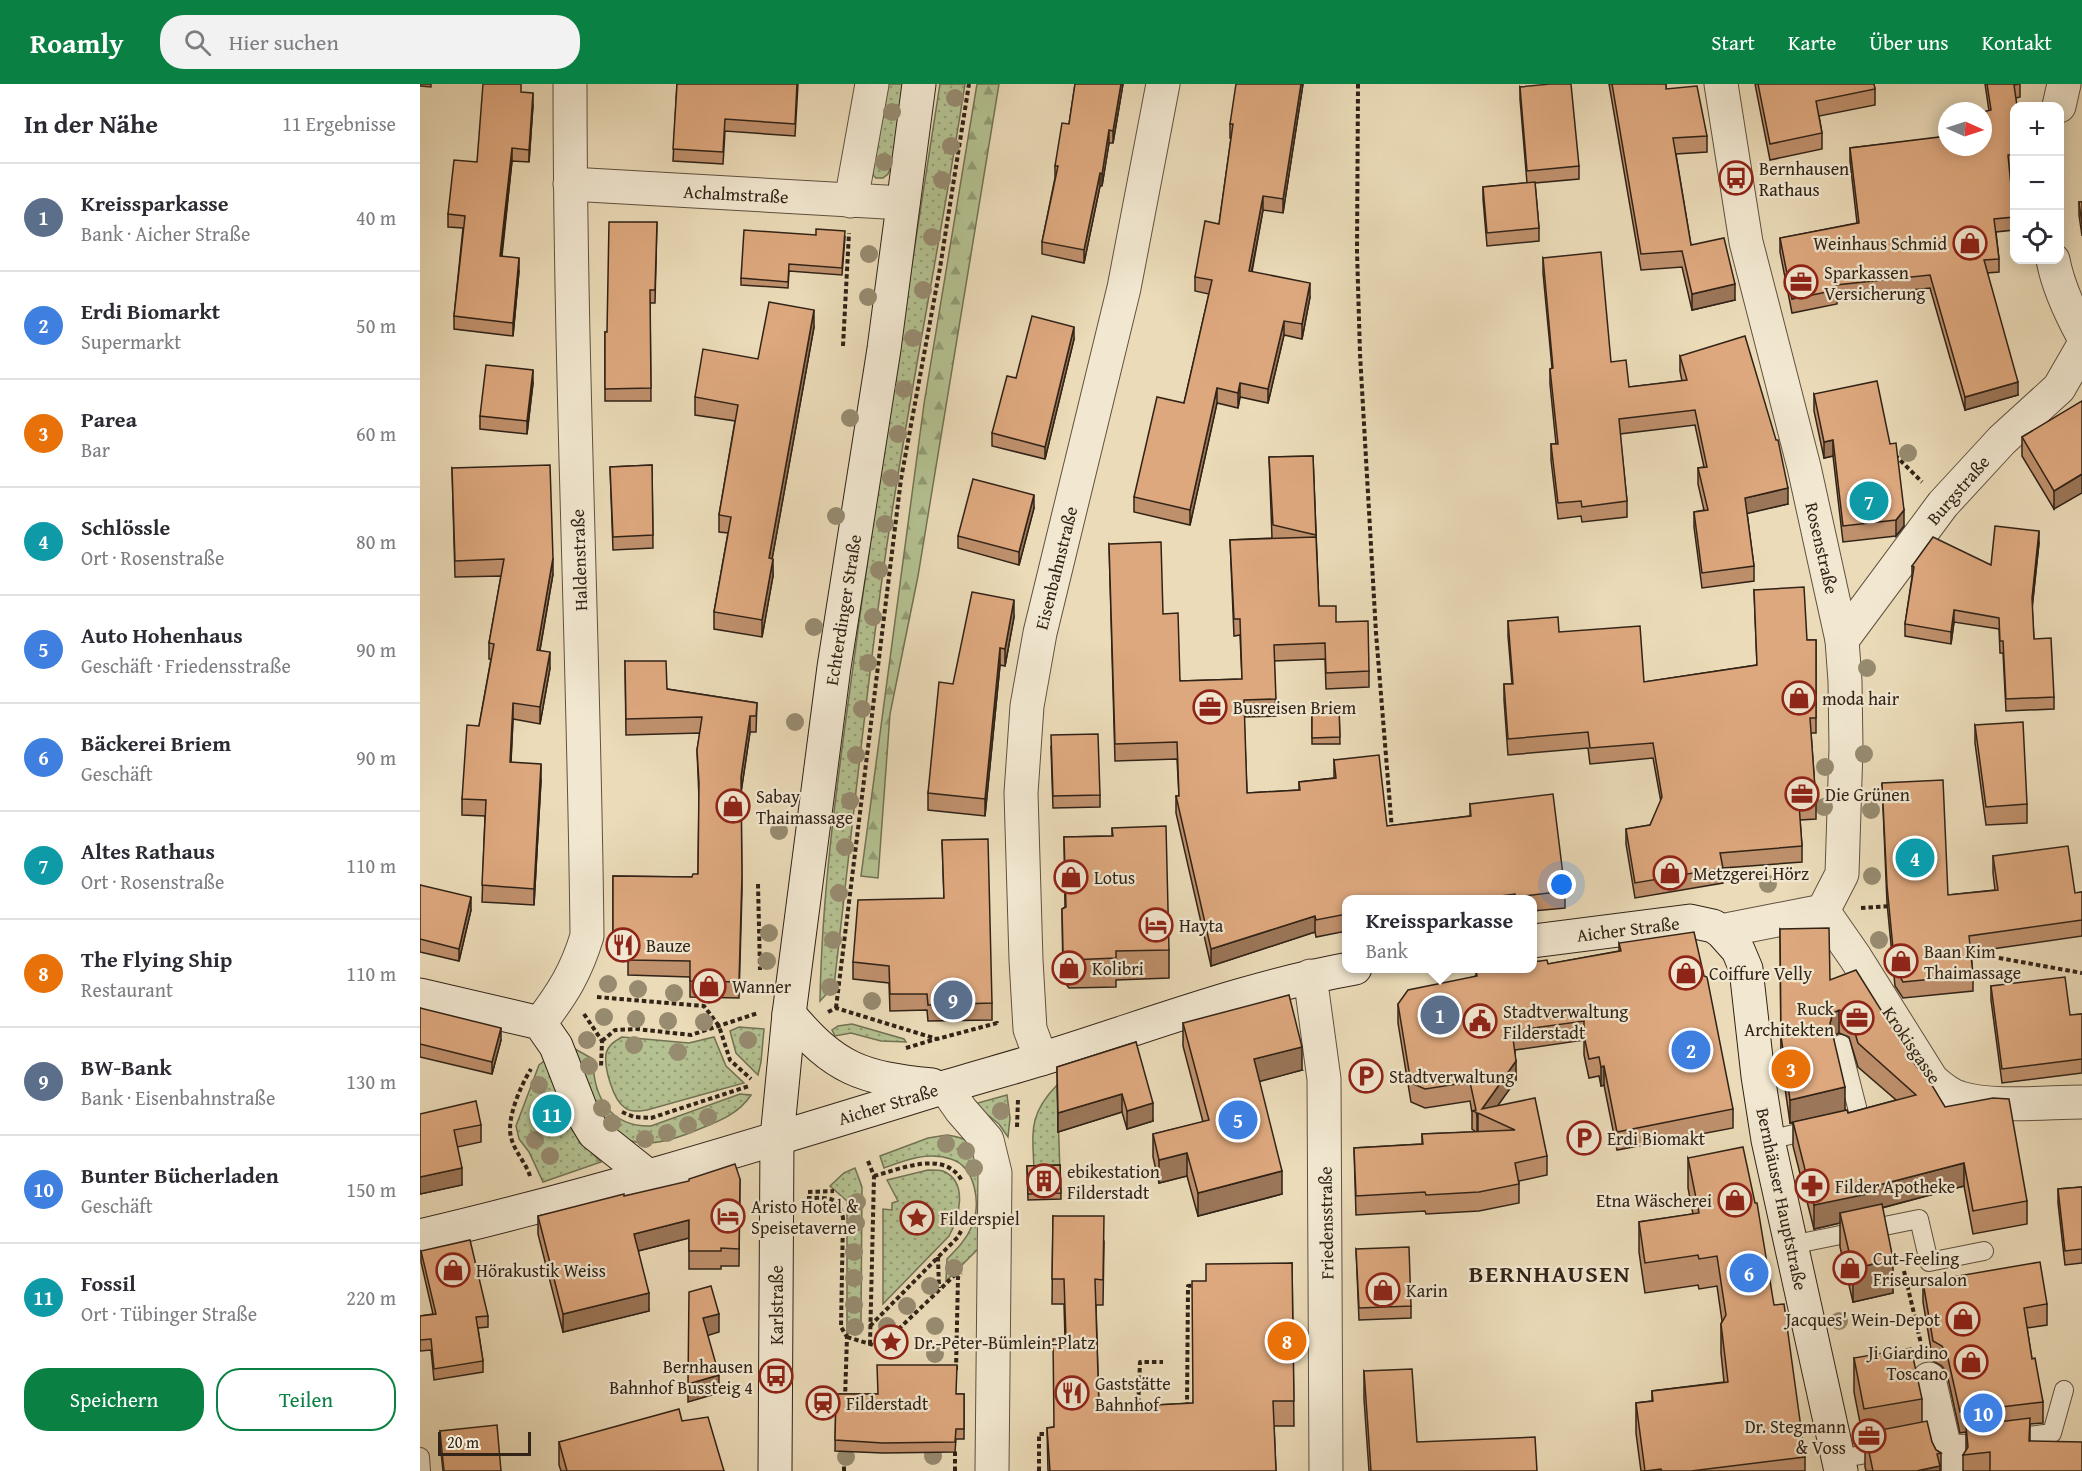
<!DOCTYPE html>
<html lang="de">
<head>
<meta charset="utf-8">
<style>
  :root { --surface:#fff; --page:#f2f2f3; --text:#2b2b33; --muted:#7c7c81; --line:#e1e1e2; --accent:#0b8043 }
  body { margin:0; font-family:"Gentium Book Plus",serif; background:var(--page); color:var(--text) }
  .controls { position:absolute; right:18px; top:18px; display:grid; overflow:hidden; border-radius:12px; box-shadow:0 3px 15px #0003 }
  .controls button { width:54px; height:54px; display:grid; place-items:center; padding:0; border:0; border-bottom:2px solid var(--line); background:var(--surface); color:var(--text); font:30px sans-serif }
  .compass { position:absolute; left:1518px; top:18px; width:54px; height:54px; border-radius:50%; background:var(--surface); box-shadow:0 3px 15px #0003; rotate:93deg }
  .scale { position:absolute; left:18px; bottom:15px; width:93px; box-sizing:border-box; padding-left:6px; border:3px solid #312317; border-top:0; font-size:16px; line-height:21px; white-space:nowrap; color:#312317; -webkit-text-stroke:4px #f2e8d1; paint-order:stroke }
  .you { position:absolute; left:1142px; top:801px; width:21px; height:21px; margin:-15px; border:4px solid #fff; border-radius:50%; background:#1a73e8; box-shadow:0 0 0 9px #1a73e833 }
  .badge { display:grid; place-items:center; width:39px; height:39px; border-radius:50%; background:var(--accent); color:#fff; font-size:20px; font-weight:700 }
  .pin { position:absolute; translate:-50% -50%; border:3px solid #fff; box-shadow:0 2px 6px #0006 }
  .popup { position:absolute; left:922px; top:811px; width:195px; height:78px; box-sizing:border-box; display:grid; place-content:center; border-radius:12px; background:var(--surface); filter:drop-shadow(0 2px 4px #0005); font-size:20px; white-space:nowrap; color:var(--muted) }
  .popup b { font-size:22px; color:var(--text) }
  .popup::after { content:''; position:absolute; left:50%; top:100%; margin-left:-12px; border:12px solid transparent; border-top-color:var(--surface) }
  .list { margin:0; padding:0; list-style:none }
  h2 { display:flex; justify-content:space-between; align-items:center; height:78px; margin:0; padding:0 24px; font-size:26px }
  h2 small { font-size:20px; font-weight:400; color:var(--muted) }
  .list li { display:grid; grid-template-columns:39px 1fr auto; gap:18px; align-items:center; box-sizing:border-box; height:108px; padding:0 24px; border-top:2px solid var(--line) }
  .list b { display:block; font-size:22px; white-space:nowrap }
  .list p { margin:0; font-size:20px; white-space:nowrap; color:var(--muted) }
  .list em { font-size:20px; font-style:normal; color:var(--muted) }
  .actions { display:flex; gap:12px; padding:18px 24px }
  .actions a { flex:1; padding:14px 0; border:2px solid var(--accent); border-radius:24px; text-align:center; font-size:21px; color:var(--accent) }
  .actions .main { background:var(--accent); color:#fff }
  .icon { flex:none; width:33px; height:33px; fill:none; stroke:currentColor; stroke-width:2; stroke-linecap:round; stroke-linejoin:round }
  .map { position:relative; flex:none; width:1662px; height:1387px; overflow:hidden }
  header { display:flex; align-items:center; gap:36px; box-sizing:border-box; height:84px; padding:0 30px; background:var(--accent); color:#fff }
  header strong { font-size:28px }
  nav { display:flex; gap:33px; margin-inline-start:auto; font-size:21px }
  .search { width:420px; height:54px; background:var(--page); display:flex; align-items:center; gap:15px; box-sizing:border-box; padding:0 21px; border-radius:24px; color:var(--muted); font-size:22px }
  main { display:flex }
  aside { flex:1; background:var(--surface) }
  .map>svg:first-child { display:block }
</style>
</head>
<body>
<header>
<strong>Roamly</strong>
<div class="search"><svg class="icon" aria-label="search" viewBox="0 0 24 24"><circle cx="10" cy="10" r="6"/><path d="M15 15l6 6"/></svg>Hier suchen</div>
<nav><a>Start</a><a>Karte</a><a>Über uns</a><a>Kontakt</a></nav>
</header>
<main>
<aside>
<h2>In der Nähe<small>11 Ergebnisse</small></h2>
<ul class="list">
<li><span class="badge" style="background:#5c6f8a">1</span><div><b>Kreissparkasse</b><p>Bank · Aicher Straße</p></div><em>40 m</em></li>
<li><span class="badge" style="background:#3f7fe0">2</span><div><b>Erdi Biomarkt</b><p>Supermarkt</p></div><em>50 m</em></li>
<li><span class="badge" style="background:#e8710a">3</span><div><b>Parea</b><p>Bar</p></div><em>60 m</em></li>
<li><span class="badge" style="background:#0f9aa8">4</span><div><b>Schlössle</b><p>Ort · Rosenstraße</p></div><em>80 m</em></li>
<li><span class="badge" style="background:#3f7fe0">5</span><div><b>Auto Hohenhaus</b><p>Geschäft · Friedensstraße</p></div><em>90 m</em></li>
<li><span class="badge" style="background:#3f7fe0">6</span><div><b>Bäckerei Briem</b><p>Geschäft</p></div><em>90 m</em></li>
<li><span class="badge" style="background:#0f9aa8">7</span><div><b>Altes Rathaus</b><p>Ort · Rosenstraße</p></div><em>110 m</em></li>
<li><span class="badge" style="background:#e8710a">8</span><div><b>The Flying Ship</b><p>Restaurant</p></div><em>110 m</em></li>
<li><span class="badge" style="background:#5c6f8a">9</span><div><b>BW-Bank</b><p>Bank · Eisenbahnstraße</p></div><em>130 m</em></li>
<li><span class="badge" style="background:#3f7fe0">10</span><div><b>Bunter Bücherladen</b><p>Geschäft</p></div><em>150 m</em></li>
<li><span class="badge" style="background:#0f9aa8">11</span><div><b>Fossil</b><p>Ort · Tübinger Straße</p></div><em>220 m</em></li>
</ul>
<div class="actions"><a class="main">Speichern</a><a>Teilen</a></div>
</aside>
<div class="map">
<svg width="1662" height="1387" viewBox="0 0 1662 1387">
  <defs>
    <pattern id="green-dots" width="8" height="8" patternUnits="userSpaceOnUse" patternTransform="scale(1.5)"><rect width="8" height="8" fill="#b4c191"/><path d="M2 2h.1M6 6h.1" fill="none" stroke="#939c75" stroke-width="1.8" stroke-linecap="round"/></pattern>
    <pattern id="forest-firs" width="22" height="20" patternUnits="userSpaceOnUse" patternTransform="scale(1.5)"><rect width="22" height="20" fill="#b4c191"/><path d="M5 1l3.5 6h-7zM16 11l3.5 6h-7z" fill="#939c75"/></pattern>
  </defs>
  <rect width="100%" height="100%" fill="#ebdbb8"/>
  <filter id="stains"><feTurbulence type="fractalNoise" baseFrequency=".00333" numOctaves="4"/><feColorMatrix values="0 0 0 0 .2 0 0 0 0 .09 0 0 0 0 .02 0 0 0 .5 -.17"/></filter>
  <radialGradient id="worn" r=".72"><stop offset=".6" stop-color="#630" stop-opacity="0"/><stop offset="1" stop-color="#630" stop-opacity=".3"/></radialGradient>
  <g fill="url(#green-dots)" stroke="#727254" stroke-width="1.5">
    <path d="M467,0H484L472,80L468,90L463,94H456L453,91V83Z"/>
    <path d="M520,0H545C520,163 486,324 463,488C444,625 430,764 414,902L400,917C402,798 420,679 436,561C461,374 491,187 520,0Z"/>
    <path d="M432,940L484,955L486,958L461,957L431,949L415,952L412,946L418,942Z"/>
    <path d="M319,943L344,945L341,978L338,991L316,969L310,947Z"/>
    <path d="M202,953L269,959L294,953L306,982L324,999L227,1026C220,1027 211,1029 204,1023C193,1015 184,984 186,970C188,961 195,957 202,953Z"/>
    <path d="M155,965L173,975C173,1013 190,1043 231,1042L320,1010L331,1011C319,1030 297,1038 277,1046C189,1083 181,1036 155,965Z"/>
    <path d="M131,972L164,1061L181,1078L123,1098L109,1068L99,1055L96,1042L119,981Z"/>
    <path d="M637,1001L640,1088H614C613,1049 607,1032 637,1001Z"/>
    <path d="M587,1011L590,1034L588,1053L579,1040L554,1020Z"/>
    <path d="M527,1051C547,1054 552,1057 559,1076L560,1163L526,1197L527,1175C537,1165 546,1156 552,1142C561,1120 556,1083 531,1075C508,1067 485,1076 464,1084L460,1072L508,1054Z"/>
    <path d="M435,1084L442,1103L441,1240L427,1251V1117L410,1102L424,1089Z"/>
    <path d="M508,1086C512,1086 519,1086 523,1087C549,1098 539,1134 529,1152L463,1220V1125L472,1126V1119L478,1117L467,1096Z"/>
  </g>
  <path fill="url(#forest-firs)" stroke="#727254" stroke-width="1.5" d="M557,0H579L498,492L470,630L458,794L441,792L504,320Z"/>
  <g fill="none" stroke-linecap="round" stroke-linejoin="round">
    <g stroke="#60513f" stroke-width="20">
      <g id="lane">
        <path d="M1421,960L1440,1035L1426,1038"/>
        <path d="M1348,1056L1396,1045"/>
        <path d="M1371,1161L1499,1135L1509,1178L1564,1167"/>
        <path d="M1518,1359L1549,1360L1632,1349L1644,1306"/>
        <path d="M0,1373L1,1387"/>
        <path d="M1418,1375L1470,1366"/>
      </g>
    </g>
    <g stroke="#60513f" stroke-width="35">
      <g id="street">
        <path d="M1639,22L1644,0"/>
        <path d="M150,100L483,119"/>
        <path d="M431,117L452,0"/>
        <path d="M1633,176C1638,202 1649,226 1662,250"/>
        <path d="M1422,556L1523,420L1582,356L1639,304L1662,264"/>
        <path d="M1403,827L1435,873L1512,996C1520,1003 1529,1011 1540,1014C1570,1024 1629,1018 1662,1018"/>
        <path d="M1301,847L1403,827L1422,790L1426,664L1425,597L1422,556L1384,383L1326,158L1301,0"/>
        <path d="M890,892L904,995L906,1387"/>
        <path d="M120,939C143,909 156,888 167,852C164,568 150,284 150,0"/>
        <path d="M621,975L610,945L606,876L601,709L607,622L620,549L704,204L743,0"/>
        <path d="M525,1003L541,1026L567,1056L575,1089L572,1387"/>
        <path d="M1509,1295L1530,1387"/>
      </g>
    </g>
    <g stroke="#312317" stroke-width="35">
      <g id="secondary">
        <path d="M1113,857L1270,837L1293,842L1301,847L1318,866L1326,885L1338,992L1348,1056L1421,1387"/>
        <path d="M0,911L120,939L136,962L163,1031L174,1049L228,1092"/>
        <path d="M369,930C415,985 441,994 512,1001"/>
        <path d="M0,1152C176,1111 349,1057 522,1004C555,994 588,985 621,975C725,943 827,903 935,884"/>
        <path d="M355,1387L357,1054L369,930L414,583L464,265L499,0"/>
      </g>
    </g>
    <g stroke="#312317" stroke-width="4" stroke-dasharray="4.5 3" stroke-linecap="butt">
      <path d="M938,0L937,167L940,270L956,549L972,746"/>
      <path d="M423,262L429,149"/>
      <path d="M1475,371L1502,398"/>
      <path d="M338,800L340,886"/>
      <path d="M1441,824L1472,822"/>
      <path d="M1565,861L1568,872L1662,889"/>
      <path d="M177,913L284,922L299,942L310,976L331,995"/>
      <path d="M416,924L481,395L520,184L549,0"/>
      <path d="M408,928L416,924L517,955L577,939L578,942"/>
      <path d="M164,930L182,957L181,983"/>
      <path d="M182,957L195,946L217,945L271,951L338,929"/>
      <path d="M486,964L516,955"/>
      <path d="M202,1028L214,1033L231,1034L329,1002"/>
      <path d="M597,1043L598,1015"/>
      <path d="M448,1077L454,1092L450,1260"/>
      <path d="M110,1092C106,1079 94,1067 91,1053C86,1035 101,1001 111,985"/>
      <path d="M454,1092C481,1085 525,1065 542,1097"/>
      <path d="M388,1108L414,1107"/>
      <path d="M387,1114C408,1114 419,1111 423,1134L421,1243L427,1253"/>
      <path d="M518,1173L519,1204"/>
      <path d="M1484,1187L1502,1264"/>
      <path d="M450,1242L538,1153L541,1147"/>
      <path d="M427,1253L460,1263L538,1188V1191"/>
      <path d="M536,1286L538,1193L541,1189"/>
      <path d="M425,1315L427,1253"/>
      <path d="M767,1323L768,1202L777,1201"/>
      <path d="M718,1326L720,1278H743"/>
      <path d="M424,1387V1362"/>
      <path d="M535,1387V1365"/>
      <path d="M619,1387V1350H630"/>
    </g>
    <use href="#lane" stroke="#f2e8d1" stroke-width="18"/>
    <use href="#street" stroke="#f2e8d1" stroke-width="33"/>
    <use href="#secondary" stroke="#f2e8d1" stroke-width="33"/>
  </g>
  <g fill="#978b70">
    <circle cx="535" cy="14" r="9"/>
    <circle cx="472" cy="28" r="9"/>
    <circle cx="531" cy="62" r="9"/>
    <circle cx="464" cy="78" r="9"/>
    <circle cx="522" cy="96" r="9"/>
    <circle cx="512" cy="153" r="9"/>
    <circle cx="449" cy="170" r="9"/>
    <circle cx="503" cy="206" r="9"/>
    <circle cx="448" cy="213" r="9"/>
    <circle cx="493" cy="254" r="9"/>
    <circle cx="484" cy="305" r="9"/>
    <circle cx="430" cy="334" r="9"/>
    <circle cx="478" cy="350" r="9"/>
    <circle cx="1488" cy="369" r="9"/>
    <circle cx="471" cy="394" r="9"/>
    <circle cx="416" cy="432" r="9"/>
    <circle cx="465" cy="440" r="9"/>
    <circle cx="459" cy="486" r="9"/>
    <circle cx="453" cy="533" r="9"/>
    <circle cx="394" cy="543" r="9"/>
    <circle cx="448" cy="579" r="9"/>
    <circle cx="1447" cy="584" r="9"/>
    <circle cx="442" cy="625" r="9"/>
    <circle cx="375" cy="638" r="9"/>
    <circle cx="1444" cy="670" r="9"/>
    <circle cx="436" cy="671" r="9"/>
    <circle cx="1405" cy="683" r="9"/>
    <circle cx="430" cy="717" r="9"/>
    <circle cx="1404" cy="723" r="9"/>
    <circle cx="1451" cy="726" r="9"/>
    <circle cx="359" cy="747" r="9"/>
    <circle cx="425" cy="763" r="9"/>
    <circle cx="1452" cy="792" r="9"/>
    <circle cx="1348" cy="800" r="9"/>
    <circle cx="419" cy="809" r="9"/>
    <circle cx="349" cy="849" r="9"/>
    <circle cx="413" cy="856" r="9"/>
    <circle cx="1459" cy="856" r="9"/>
    <circle cx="347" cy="877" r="9"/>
    <circle cx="188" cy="900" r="9"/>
    <circle cx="410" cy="903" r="9"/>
    <circle cx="218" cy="905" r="9"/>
    <circle cx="254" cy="909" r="9"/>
    <circle cx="452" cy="917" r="9"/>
    <circle cx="184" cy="933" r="9"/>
    <circle cx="216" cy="935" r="9"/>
    <circle cx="248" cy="937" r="9"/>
    <circle cx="284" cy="938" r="9"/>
    <circle cx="167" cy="956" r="9"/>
    <circle cx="328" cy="956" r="9"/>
    <circle cx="214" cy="961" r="9"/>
    <circle cx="258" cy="968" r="9"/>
    <circle cx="169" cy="982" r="9"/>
    <circle cx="119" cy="1001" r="9"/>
    <circle cx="182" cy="1024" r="9"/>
    <circle cx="581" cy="1027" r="9"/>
    <circle cx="288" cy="1033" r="9"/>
    <circle cx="192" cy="1039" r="9"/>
    <circle cx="268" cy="1041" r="9"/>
    <circle cx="247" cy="1049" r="9"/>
    <circle cx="225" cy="1055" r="9"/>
    <circle cx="115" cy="1056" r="9"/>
    <circle cx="526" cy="1060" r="9"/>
    <circle cx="546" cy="1067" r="9"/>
    <circle cx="130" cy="1072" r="9"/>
    <circle cx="554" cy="1084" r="9"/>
    <circle cx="437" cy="1118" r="9"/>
    <circle cx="436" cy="1139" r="9"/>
    <circle cx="434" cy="1168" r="9"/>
    <circle cx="534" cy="1184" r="9"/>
    <circle cx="434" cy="1194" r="9"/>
    <circle cx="510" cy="1202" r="9"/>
    <circle cx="434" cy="1221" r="9"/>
    <circle cx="487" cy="1222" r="9"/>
    <circle cx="1419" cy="1237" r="9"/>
    <circle cx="467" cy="1242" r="9"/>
    <circle cx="515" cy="1242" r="9"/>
    <circle cx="435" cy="1243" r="9"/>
    <circle cx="515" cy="1270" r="9"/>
    <circle cx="513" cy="1372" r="9"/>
    <circle cx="426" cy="1373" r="9"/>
  </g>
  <g fill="#bf906c" stroke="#312317" stroke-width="1.5" fill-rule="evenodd">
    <path d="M0,0H11V3L0,2Z"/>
    <path d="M257,0H378L375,52L305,47L303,80L253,77Z"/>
    <path d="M655,0H703L693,59H689L682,102H680L664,179L622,170V158L635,94V82L649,40Z"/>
    <path d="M883,0L863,129L843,126L832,188L890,213L882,255L864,251L848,319L820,313L818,324L797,319L770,441L714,428V413L764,319L789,210L775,207V193L799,140L811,54H810V40Z"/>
    <path d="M1189,0H1246V5L1287,52V68L1256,70L1271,161L1315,216L1272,226L1262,183L1221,186Z"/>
    <path d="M1335,0H1454L1455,5V21L1399,32L1402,49V65L1350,76Z"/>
    <path d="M1565,0H1600V13L1596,14L1594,22V83L1590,84L1594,131V146L1576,148L1579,175V188L1567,189L1598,311L1545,326L1510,204L1417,214V220L1372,229L1360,168V154L1437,139L1430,77V64L1525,53L1524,34L1569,27Z"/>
    <path d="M1100,3L1159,82V95L1115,99L1119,144V157L1067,162L1063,115V103L1107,99L1100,15Z"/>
    <path d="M101,8L113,21L109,78L92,77L82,172L99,187L93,252L34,245V232L43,144L28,143V130L57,78Z"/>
    <path d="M1659,118H1662V152L1659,131Z"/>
    <path d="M237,138L235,219H230L231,317H185V248H187Z"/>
    <path d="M425,153L422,191L369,187L368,204L321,201V194Z"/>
    <path d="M1123,174L1191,278L1209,303L1262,297L1260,287V272L1368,420L1327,429L1334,482V497L1282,504L1274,443V428L1284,426L1278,400V384L1284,383L1275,341L1200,350L1207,417V433L1162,438L1161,432L1138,435L1131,376V360H1136L1130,300V285L1132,284L1123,189Z"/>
    <path d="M394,243L352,475L353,492L342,553L294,545V528L308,449L299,448V431L315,337L275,331V313L338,275Z"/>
    <path d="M654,255L625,375L572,362V349L596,294Z"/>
    <path d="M113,299L107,350L60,345V332Z"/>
    <path d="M1394,310L1484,442L1476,452L1423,458L1413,372L1404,374L1394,327Z"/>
    <path d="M1662,317L1634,425L1602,372V353Z"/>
    <path d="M893,372L899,522L916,538L949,587V603L906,605L905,575L854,577L856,632L824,633L827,709L879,706V698L914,694V676L967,742L1050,732V720L1145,807V824L1113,827V816H927V847L896,853L895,848L791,882L756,729V712H759L757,675L695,677L689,460L743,530L760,597L822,595L820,551L814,552L810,456L852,454L849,373Z"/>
    <path d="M232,381L233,464L193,466L190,383Z"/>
    <path d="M32,384L133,490L120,566L130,584L120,640L93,635L91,678L121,696L114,821L62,818L65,732L42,731V715L59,642L71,575H69V559L81,492L35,493Z"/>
    <path d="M614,424L599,481L538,464V452Z"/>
    <path d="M1619,459L1612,523L1614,555L1634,613V625L1586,627L1583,569H1580L1579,545L1534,538L1531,560L1485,552V540L1492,493V482L1571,481Z"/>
    <path d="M1334,506L1387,556H1396V649H1391L1396,719V735L1380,736L1382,762V778L1303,784V799L1215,814L1206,760V745L1230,741L1241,718L1233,674L1170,680L1168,664L1088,671L1084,616V600H1092L1088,552V537L1139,548L1224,598L1337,581Z"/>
    <path d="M594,533L585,582L580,581L565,732L508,726V709L533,600Z"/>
    <path d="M205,577L247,605L337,619L336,648H330L321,708L322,807L319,914L270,913V893L208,891V872H193V792L272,793L278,790L279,714L277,666L280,649L206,651Z"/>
    <path d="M892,624H919L920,660H892Z"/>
    <path d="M1555,641L1607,720V739L1566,741L1555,659Z"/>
    <path d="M631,663L680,711V723L633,724Z"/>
    <path d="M1462,699L1528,811L1575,806L1573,789V772L1655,809L1662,808V852L1551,868L1553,891V907L1483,914L1475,902L1467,819Z"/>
    <path d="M692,744L749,866V894L696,896V903L649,904L643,896L642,825L645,823L644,753L692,752Z"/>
    <path d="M522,756L572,919V936L508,937L507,926L470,927L469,899L433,895V878L524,814Z"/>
    <path d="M0,801L51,826L39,877L0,868Z"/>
    <path d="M1360,845L1496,982L1525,1023L1607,1117V1140L1553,1150L1544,1102L1462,1124L1473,1209L1433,1218L1420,1163V1139L1394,1145L1373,1062V1039H1370L1361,976ZM1419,949L1429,953L1438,983L1476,1016L1428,1029L1425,1026L1413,952Z"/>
    <path d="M1199,859L1313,1025V1044L1197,1066L1184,1001L1181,1002L1179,992L1169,994L1164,971V956L1095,966L1096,996L1078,1021L1127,1072V1091L1099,1097V1119L1059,1127L1006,1130L1005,1127L936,1131L934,1064L1002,1060V1050L1056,1048L1052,1045V1029L1050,1017L1005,1024L991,1018L978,939V920L1056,892V886L1128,880L1199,867Z"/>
    <path d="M1571,902L1650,931L1662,930V989L1582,999L1571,916Z"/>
    <path d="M0,924L81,956L72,990L0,973Z"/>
    <path d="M763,939L882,986L839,997L862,1110L778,1132L767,1092L739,1099L733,1073V1050L783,1038L763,962Z"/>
    <path d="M716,958L733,1037L707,1045L702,1028L638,1048L637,983Z"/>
    <path d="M0,1030L61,1041V1058L37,1063L42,1101L0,1110Z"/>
    <path d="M1268,1074L1354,1221L1385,1373V1387H1221L1216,1349V1319L1232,1317V1307L1304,1298L1301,1269V1240L1302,1237L1297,1202L1279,1205L1278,1201L1225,1209L1219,1168V1138L1273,1130L1268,1104Z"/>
    <path d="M640,1081L641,1115L608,1116L607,1082Z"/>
    <path d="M320,1095L319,1182H301V1185H269V1154L218,1167L229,1227L143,1248L118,1150V1132L204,1112Z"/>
    <path d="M1662,1103V1179L1645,1181L1638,1119V1105Z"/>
    <path d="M633,1132L684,1157L683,1221H676L679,1324L773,1319L786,1197L872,1179L874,1342H854L856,1387H628L627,1344L634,1343L645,1255L644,1220H632Z"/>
    <path d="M936,1165L991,1222V1234L939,1236Z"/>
    <path d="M1,1167L68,1232V1243L58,1244L63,1277V1288L14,1296L11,1266L0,1267V1232L13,1230L1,1178Z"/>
    <path d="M1503,1198L1627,1220V1241L1607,1244L1612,1275L1623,1318V1339L1610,1340V1357L1662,1387H1543V1371L1546,1367V1348L1540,1349L1527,1290L1522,1282L1513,1277L1503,1218Z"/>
    <path d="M1434,1274L1502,1315V1338L1516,1366L1521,1369V1387H1446L1445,1383V1359H1444L1434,1308Z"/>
    <path d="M944,1287L997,1358L1117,1387H949L944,1315Z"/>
    <path d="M416,1310H544V1355H536L535,1368L463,1369L415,1367Z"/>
    <path d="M262,1337L304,1387H141L139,1381V1358Z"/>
    <path d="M20,1347L81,1387H23L20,1359Z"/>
  </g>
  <g fill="#9b7658" stroke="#312317" stroke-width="1.5">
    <path d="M701,0H703L693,59V47Z"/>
    <path d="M881,0H883L863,129V115Z"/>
    <path d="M113,9V21L109,78V66Z"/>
    <path d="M689,46V59L682,102V90Z"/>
    <path d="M92,64V77L80,185V172Z"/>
    <path d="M680,89V102L664,179V166Z"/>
    <path d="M843,112V126L829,201V187Z"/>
    <path d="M99,174V187L93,252V239Z"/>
    <path d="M890,199V213L882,255V240Z"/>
    <path d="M1315,200V216L1272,226V210Z"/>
    <path d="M394,226V243L349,492V474Z"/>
    <path d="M864,237V251L848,319V305Z"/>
    <path d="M654,243V255L625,375V363Z"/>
    <path d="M113,286V299L107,350V337Z"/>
    <path d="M1598,298V311L1545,326V313Z"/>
    <path d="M820,299V313L818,324V309Z"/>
    <path d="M797,304V319L770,441V426Z"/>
    <path d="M1413,356V372L1404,374V358Z"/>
    <path d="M1662,390V409L1634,425V407Z"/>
    <path d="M1368,404V420L1325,430V414Z"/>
    <path d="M614,411V424L599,481V468Z"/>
    <path d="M1484,426V442L1476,452V436Z"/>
    <path d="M1619,447V459L1612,526V514Z"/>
    <path d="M133,474V490L117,582V566Z"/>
    <path d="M353,475V492L342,553V536Z"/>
    <path d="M594,516V533L585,582V565Z"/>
    <path d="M1534,526V538L1531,560V548Z"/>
    <path d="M580,564V581L565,732V715Z"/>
    <path d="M130,568V584L120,640V623Z"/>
    <path d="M93,619V635L90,695V678Z"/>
    <path d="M330,632V648L321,709V693Z"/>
    <path d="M121,680V696L114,821V805Z"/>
    <path d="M51,813V826L39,877V865Z"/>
    <path d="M895,832V848L791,882V865Z"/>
    <path d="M1419,926V949L1413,952L1410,939L1413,929Z"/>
    <path d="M81,944V956L72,990V978Z"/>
    <path d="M882,963V986L834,999V975Z"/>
    <path d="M1096,977V996L1069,1034L1062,1025Z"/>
    <path d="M1184,982V1001L1181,1002V983Z"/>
    <path d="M1425,1003V1027L1370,1039V1016Z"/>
    <path d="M702,1010V1028L638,1048V1029Z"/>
    <path d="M733,1019V1037L707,1045V1027Z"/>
    <path d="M1058,1029V1048L1057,1051V1032Z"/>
    <path d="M767,1069V1092L739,1099V1076Z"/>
    <path d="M1544,1079V1102L1457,1125L1420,1129V1139L1394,1145V1121L1455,1102Z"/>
    <path d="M42,1084V1101L0,1110V1093Z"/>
    <path d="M862,1087V1110L778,1132V1109Z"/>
    <path d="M269,1136V1154L214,1168V1150Z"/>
    <path d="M1473,1175V1209L1433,1218V1185Z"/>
    <path d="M229,1209V1227L143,1248V1230Z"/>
    <path d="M299,1230V1248L283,1253V1234Z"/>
    <path d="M299,1291V1309L268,1318V1300Z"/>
    <path d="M1520,1382V1387H1496Z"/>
  </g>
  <g fill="#dea87e" stroke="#312317" stroke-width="1.5">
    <path d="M63,0H101V8L113,9L109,66L92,64L80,172L99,174L93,239L34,232L45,132L28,130L34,76L57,78Z"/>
    <path d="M257,0H377L375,40L305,35L303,68L253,65Z"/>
    <path d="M655,0H701L693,47L689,46L682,90L680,89L664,166L622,158L638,82H635L642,39L649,40Z"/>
    <path d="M816,0H881L863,115L843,112L829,187L890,199L882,240L864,237L848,305L820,299L818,309L797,304L770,426L714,413L737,313L764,319L792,196L775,193L785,137L799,140L813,40H810Z"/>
    <path d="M1130,0H1151L1159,82L1107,87L1100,3Z"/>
    <path d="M1192,0H1246V5L1277,2L1287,52L1253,54L1271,161L1304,154L1315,200L1272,210L1262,167L1221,170Z"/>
    <path d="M1338,0H1454L1455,5L1396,17L1402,49L1350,60Z"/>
    <path d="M1567,0H1599L1594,1L1597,22H1594V70L1588,71L1594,133L1574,135L1579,175L1564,176L1598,298L1545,313L1510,191L1416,201L1417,206L1372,215L1360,154L1439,139L1430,64L1527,52L1524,34L1527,33V63H1563V28L1571,26Z"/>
    <path d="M1115,98L1119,144L1067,149L1063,103Z"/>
    <path d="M1659,118H1662V140Z"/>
    <path d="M189,138H237L235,206H230L231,304L185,305V248H187Z"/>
    <path d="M396,145L425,147L422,184L369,180L368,198L321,194L324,146L396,151Z"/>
    <path d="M1181,168L1191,278L1206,276L1209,303L1267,296L1260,272L1325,252L1356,356H1358L1368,404L1325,414L1334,482L1282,489L1274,428L1288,426L1278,384L1287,383L1275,326L1199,335L1207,417L1162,423L1161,417L1138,419L1131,360H1138L1130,285L1133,284L1123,174Z"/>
    <path d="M349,218L394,226L349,474L353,475L342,536L294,528L311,433L299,431L318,321L275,313L283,265L338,275Z"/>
    <path d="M612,232L654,243L625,363L572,349L587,292L596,294Z"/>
    <path d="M66,281L113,286L107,337L60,332Z"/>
    <path d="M1457,297L1470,360L1476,359L1484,426L1476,436L1423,442L1413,356L1404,358L1394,310Z"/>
    <path d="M1662,317V390L1634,407L1602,353Z"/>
    <path d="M893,372L896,451L853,441L849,373Z"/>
    <path d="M130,381L133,474L117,566L130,568L120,623L93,619L90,678L121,680L114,805L62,801L66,716L42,715L47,641L59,642L74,560L69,559L84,475L35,477L32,384Z"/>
    <path d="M232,381L233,451L193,453L190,383Z"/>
    <path d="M553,395L614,411L599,468L538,452Z"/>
    <path d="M1575,442L1619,447L1612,514L1614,555L1631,554L1634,613L1586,615L1583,557H1580L1579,534L1534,526L1531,548L1485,540L1494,483L1492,482L1513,453L1571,481Z"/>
    <path d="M896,453L899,522H916V538L948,537L949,587L906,589L905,559L854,561L856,615L824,616L827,709L880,706L879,698L916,694L914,676L959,671L967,742L1051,732L1050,720L1133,710L1145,807L1095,813V810L1049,816H927V830L896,836L895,832L791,865L756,712H759L757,658L695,660L689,460L741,458L743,530L758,529L760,597L822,595L820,535H814L810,456Z"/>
    <path d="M1384,503L1387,556H1396V634H1390L1396,719L1379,720L1382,762L1300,769L1303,784L1215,799L1206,745L1230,741L1242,713L1233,659L1170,664L1168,648L1088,655L1084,600H1093L1088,537L1138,533L1139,548L1220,542L1224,598L1337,581L1334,506Z"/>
    <path d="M552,508L594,516L585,565L580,564L565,715L508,709L519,598L533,600Z"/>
    <path d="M205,577H246L247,605L337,619L336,632H330L321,693L322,791L319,898L270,897V877L208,876V857L193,856V792L272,793L273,790H278L279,699L277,666L282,633L206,635Z"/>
    <path d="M892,624H919L920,653L892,654Z"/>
    <path d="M1603,638L1607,720L1566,723L1555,641Z"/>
    <path d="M678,650L680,711L633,712L631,651Z"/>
    <path d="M1523,696L1528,811L1578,806L1573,772L1648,762L1655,809L1662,808V836L1549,852L1553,891L1483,898L1475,885L1467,802L1462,699Z"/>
    <path d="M746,742L749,866L696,867V874L649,876L643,867L642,825L646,823L644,753L693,752L692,744Z"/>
    <path d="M568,755L572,919L508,921L507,910H470L469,882L433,878L438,816L524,814L522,756Z"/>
    <path d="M0,801L51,813L39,865L0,855Z"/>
    <path d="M1409,844L1410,896L1436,886L1496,982L1507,993L1525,1023L1573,1014L1589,1015L1607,1117L1553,1127L1544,1079L1455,1102L1457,1108L1394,1121L1373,1038L1427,1026L1428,1029L1496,1011L1438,959L1429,929L1419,926L1413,929L1410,939L1425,1003L1370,1016L1361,952L1360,845Z"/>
    <path d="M1274,848L1284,892L1287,893L1313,1025L1197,1048L1184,982L1181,983L1179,973L1169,975L1164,952V937L1092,947L1096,977L1062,1025L1115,1014L1127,1072L1095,1079L1099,1100L1059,1108L1006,1111L1005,1108L936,1112L934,1064L1003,1060L1002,1050L1095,1046L1058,1029L1057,1032L1056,1028L1052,1027L1056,1026L1050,998L1005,1005L991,999L978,920L988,906L1057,892L1056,886L1069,885H1113V878L1127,876L1128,880L1201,867L1199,859Z"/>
    <path d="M1645,893L1650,931L1662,930V975L1582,985L1571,902Z"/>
    <path d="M869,911L882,963L834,975L862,1087L778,1109L767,1069L739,1076L733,1050L789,1036L763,939Z"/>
    <path d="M0,924L81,944L72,978L0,960Z"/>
    <path d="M716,958L733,1019L707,1027L702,1010L638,1029L637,983Z"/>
    <path d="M56,1017L61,1041L34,1046L42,1084L0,1093V1030Z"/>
    <path d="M1323,1063L1335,1119H1337L1354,1221L1364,1220L1385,1373L1271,1387H1242L1241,1385L1225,1387L1216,1319L1233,1317L1232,1307L1308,1298L1301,1240L1306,1231L1297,1172L1279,1175L1278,1171L1225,1179L1219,1138L1279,1129L1268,1074Z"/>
    <path d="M315,1080L320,1095L319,1165L301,1164V1167H269V1136L214,1150L229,1209L143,1230L118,1132L204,1110V1112L269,1097V1095Z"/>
    <path d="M640,1081L641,1109L608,1110L607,1082Z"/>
    <path d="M1662,1103V1165L1645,1167L1638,1105Z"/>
    <path d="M1462,1120L1473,1175L1433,1185L1420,1129Z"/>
    <path d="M633,1132H684L683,1196L675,1195L679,1324L773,1319L772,1197H786V1180L872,1179L874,1317H853L856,1387H630L627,1344L634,1343L633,1255H646L644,1195H632Z"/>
    <path d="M50,1156L68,1232L56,1233L63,1277L14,1285L11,1255L0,1256V1232L16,1230L1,1167Z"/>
    <path d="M989,1163L991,1222L939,1224L936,1165Z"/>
    <path d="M1620,1178L1627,1220L1604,1224L1612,1275L1615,1274L1623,1318L1540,1328L1527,1270L1522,1262L1513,1257L1503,1198Z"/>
    <path d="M291,1202L299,1230L283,1234L299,1291L268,1300L269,1208Z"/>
    <path d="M1491,1264L1502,1315L1444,1325L1434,1274Z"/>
    <path d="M457,1281H537L536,1310H544V1345H536L535,1358L463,1359L415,1356L416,1310H458Z"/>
    <path d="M992,1285L997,1358L1115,1353L1117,1387H951L944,1287Z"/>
    <path d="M259,1325L262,1337L288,1333L304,1387H147L139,1358Z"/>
    <path d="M1610,1334L1609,1357L1662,1358V1387H1570V1368L1543,1371L1548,1363L1546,1342Z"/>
    <path d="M1507,1337L1512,1358L1516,1366L1521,1369L1517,1370L1520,1382L1496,1387H1453L1445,1349Z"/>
    <path d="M77,1341L81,1387H24L20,1347Z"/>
  </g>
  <defs>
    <g id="bus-ring" transform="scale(1.725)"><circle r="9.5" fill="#f2e8d1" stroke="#8f2418" stroke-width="1.5"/><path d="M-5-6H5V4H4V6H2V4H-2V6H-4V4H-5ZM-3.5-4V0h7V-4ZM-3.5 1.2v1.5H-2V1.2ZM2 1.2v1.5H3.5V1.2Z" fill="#8f2418"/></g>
    <g id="shop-ring" transform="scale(1.725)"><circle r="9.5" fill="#f2e8d1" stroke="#8f2418" stroke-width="1.5"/><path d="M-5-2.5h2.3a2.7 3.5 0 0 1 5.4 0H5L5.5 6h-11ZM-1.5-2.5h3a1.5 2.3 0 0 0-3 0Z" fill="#8f2418"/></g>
    <g id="office-ring" transform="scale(1.725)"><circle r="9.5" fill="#f2e8d1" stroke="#8f2418" stroke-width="1.5"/><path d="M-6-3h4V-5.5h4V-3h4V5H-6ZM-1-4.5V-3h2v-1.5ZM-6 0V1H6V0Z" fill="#8f2418"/></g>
    <g id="hotel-ring" transform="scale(1.725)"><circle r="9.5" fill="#f2e8d1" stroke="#8f2418" stroke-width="1.5"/><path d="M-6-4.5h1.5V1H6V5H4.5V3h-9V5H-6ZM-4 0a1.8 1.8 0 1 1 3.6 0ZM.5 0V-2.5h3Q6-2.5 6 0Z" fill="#8f2418"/></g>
    <g id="restaurant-ring" transform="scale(1.725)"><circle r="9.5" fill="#f2e8d1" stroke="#8f2418" stroke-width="1.5"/><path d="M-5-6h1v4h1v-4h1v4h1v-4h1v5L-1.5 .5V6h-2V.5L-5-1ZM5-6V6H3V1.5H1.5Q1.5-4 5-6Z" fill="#8f2418"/></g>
    <g id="civic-ring" transform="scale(1.725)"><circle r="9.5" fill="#f2e8d1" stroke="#8f2418" stroke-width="1.5"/><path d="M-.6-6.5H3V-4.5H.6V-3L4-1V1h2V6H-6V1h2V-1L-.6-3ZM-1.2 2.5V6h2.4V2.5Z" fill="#8f2418"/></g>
    <g id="parking-ring" transform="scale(1.725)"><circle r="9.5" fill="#f2e8d1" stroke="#8f2418" stroke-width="1.5"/><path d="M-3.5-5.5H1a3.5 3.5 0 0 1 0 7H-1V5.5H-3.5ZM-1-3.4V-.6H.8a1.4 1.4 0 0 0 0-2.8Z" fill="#8f2418"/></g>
    <g id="building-ring" transform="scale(1.725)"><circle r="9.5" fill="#f2e8d1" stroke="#8f2418" stroke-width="1.5"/><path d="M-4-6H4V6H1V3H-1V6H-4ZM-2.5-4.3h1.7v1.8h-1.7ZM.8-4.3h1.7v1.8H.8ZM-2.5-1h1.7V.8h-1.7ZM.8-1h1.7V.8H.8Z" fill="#8f2418"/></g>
    <g id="pharmacy-ring" transform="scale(1.725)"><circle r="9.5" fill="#f2e8d1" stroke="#8f2418" stroke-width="1.5"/><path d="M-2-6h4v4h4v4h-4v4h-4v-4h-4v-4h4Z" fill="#8f2418"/></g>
    <g id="sight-ring" transform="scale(1.725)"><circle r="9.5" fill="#f2e8d1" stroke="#8f2418" stroke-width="1.5"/><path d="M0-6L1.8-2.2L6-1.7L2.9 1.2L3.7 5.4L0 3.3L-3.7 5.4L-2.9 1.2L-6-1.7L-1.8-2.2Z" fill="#8f2418"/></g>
    <g id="station-ring" transform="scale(1.725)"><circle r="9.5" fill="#f2e8d1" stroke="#8f2418" stroke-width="1.5"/><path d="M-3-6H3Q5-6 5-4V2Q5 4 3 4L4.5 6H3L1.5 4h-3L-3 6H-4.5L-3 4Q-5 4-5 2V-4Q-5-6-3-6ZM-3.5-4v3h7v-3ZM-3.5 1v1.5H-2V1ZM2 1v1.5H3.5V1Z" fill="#8f2418"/></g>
  </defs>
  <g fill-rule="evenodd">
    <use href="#bus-ring" x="1316" y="94"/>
    <use href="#shop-ring" x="1550" y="159"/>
    <use href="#office-ring" x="1381" y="198"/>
    <use href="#shop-ring" x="1379" y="614"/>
    <use href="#office-ring" x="790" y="623"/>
    <use href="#office-ring" x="1382" y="710"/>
    <use href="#shop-ring" x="313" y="722"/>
    <use href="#shop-ring" x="1250" y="789"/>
    <use href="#shop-ring" x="651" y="793"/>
    <use href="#hotel-ring" x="736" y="841"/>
    <use href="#restaurant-ring" x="203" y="861"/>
    <use href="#shop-ring" x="1481" y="877"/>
    <use href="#shop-ring" x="649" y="884"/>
    <use href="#shop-ring" x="1266" y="889"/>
    <use href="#shop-ring" x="289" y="902"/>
    <use href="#office-ring" x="1437" y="934"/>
    <use href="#civic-ring" x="1060" y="937"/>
    <use href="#parking-ring" x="946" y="992"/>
    <use href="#parking-ring" x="1164" y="1054"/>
    <use href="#building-ring" x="624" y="1097"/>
    <use href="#pharmacy-ring" x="1392" y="1102"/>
    <use href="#shop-ring" x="1315" y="1116"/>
    <use href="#hotel-ring" x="308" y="1132"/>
    <use href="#sight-ring" x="497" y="1134"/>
    <use href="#shop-ring" x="1430" y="1184"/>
    <use href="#shop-ring" x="33" y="1186"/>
    <use href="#shop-ring" x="963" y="1206"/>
    <use href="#shop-ring" x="1543" y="1235"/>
    <use href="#sight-ring" x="471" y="1258"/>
    <use href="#shop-ring" x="1551" y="1278"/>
    <use href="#bus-ring" x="356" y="1292"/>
    <use href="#restaurant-ring" x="652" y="1309"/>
    <use href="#station-ring" x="403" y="1319"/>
    <use href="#office-ring" x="1449" y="1352"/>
  </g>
  <g text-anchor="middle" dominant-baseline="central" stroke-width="4.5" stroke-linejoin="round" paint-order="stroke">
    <g font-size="18" fill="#312317" stroke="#f2e8d1" text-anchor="start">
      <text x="1339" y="84">Bernhausen<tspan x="1339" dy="21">Rathaus</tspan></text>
      <text x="1527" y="159" text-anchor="end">Weinhaus Schmid</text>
      <text x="1404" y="188">Sparkassen<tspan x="1404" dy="21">Versicherung</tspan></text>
      <text x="1402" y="614">moda hair</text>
      <text x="813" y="623">Busreisen Briem</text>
      <text x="1405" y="710">Die Grünen</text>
      <text x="336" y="712">Sabay<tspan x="336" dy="21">Thaimassage</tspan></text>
      <text x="1273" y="789">Metzgerei Hörz</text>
      <text x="674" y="793">Lotus</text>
      <text x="759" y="841">Hayta</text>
      <text x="226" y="861">Bauze</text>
      <text x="1504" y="867">Baan Kim<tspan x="1504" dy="21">Thaimassage</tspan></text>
      <text x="672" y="884">Kolibri</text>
      <text x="1289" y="889">Coiffure Velly</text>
      <text x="312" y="902">Wanner</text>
      <text x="1414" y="924" text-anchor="end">Ruck<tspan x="1414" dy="21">Architekten</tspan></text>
      <text x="1083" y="927">Stadtverwaltung<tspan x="1083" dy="21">Filderstadt</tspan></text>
      <text x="969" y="992">Stadtverwaltung</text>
      <text x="1187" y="1054">Erdi Biomakt</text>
      <text x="647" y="1087">ebikestation<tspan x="647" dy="21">Filderstadt</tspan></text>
      <text x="1415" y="1102">Filder Apotheke</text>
      <text x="1292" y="1116" text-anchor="end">Etna Wäscherei</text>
      <text x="331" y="1122">Aristo Hotel &amp;<tspan x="331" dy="21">Speisetaverne</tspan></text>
      <text x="520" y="1134">Filderspiel</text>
      <text x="1453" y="1174">Cut-Feeling<tspan x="1453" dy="21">Friseursalon</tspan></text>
      <text x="56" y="1186">Hörakustik Weiss</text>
      <text x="986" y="1206">Karin</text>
      <text x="1520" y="1235" text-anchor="end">Jacques' Wein-Depot</text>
      <text x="494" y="1258">Dr.-Peter-Bümlein-Platz</text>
      <text x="1528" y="1268" text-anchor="end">Ji Giardino<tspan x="1528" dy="21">Toscano</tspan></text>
      <text x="333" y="1282" text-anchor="end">Bernhausen<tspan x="333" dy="21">Bahnhof Bussteig 4</tspan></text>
      <text x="675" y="1299">Gaststätte<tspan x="675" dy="21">Bahnhof</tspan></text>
      <text x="426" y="1319">Filderstadt</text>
      <text x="1426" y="1342" text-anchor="end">Dr. Stegmann<tspan x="1426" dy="21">&amp; Voss</tspan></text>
    </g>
    <g font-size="18" fill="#312317" stroke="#f2e8d1">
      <text transform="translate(316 110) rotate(3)">Achalmstraße</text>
      <text transform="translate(1538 406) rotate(-49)">Burgstraße</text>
      <text transform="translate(1402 464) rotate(77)">Rosenstraße</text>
      <text transform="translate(159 476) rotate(-92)">Haldenstraße</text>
      <text transform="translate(636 484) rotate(-76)">Eisenbahnstraße</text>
      <text transform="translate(423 526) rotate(-81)">Echterdinger Straße</text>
      <text transform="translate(1208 845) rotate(-7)">Aicher Straße</text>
      <text transform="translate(1492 961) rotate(56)">Krokisgasse</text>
      <text transform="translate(468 1020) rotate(-17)">Aicher Straße</text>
      <text transform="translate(1362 1115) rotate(78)">Bernhäuser Hauptstraße</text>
      <text transform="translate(906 1139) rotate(-91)">Friedensstraße</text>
      <text transform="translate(356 1221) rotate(-90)">Karlstraße</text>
    </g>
    <g font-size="24" font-weight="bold" letter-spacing="1.5" fill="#312317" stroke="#f2e8d1">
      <text x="1130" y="1189">BERNHAUSEN</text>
    </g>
  </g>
  <rect width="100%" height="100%" filter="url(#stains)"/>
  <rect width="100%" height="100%" fill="url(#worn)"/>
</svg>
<div class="controls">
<button>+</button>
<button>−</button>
<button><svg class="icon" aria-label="locate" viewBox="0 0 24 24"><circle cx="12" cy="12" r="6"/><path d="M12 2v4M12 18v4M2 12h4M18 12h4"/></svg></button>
</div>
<svg class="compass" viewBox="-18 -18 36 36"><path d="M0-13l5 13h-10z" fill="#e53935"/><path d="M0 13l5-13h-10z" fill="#7c7c81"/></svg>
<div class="scale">20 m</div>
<div class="you"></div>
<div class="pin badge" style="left:1020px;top:931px;background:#5c6f8a">1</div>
<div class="popup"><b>Kreissparkasse</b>Bank</div>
<div class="pin badge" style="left:1271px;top:966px;background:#3f7fe0">2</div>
<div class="pin badge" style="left:1371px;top:985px;background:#e8710a">3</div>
<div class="pin badge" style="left:1495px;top:774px;background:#0f9aa8">4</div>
<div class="pin badge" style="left:818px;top:1036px;background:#3f7fe0">5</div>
<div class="pin badge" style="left:1329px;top:1189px;background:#3f7fe0">6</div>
<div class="pin badge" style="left:1449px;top:417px;background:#0f9aa8">7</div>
<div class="pin badge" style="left:867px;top:1257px;background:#e8710a">8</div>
<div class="pin badge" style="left:533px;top:916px;background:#5c6f8a">9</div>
<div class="pin badge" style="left:1563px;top:1329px;background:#3f7fe0">10</div>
<div class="pin badge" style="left:132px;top:1030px;background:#0f9aa8">11</div>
</div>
</main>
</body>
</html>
